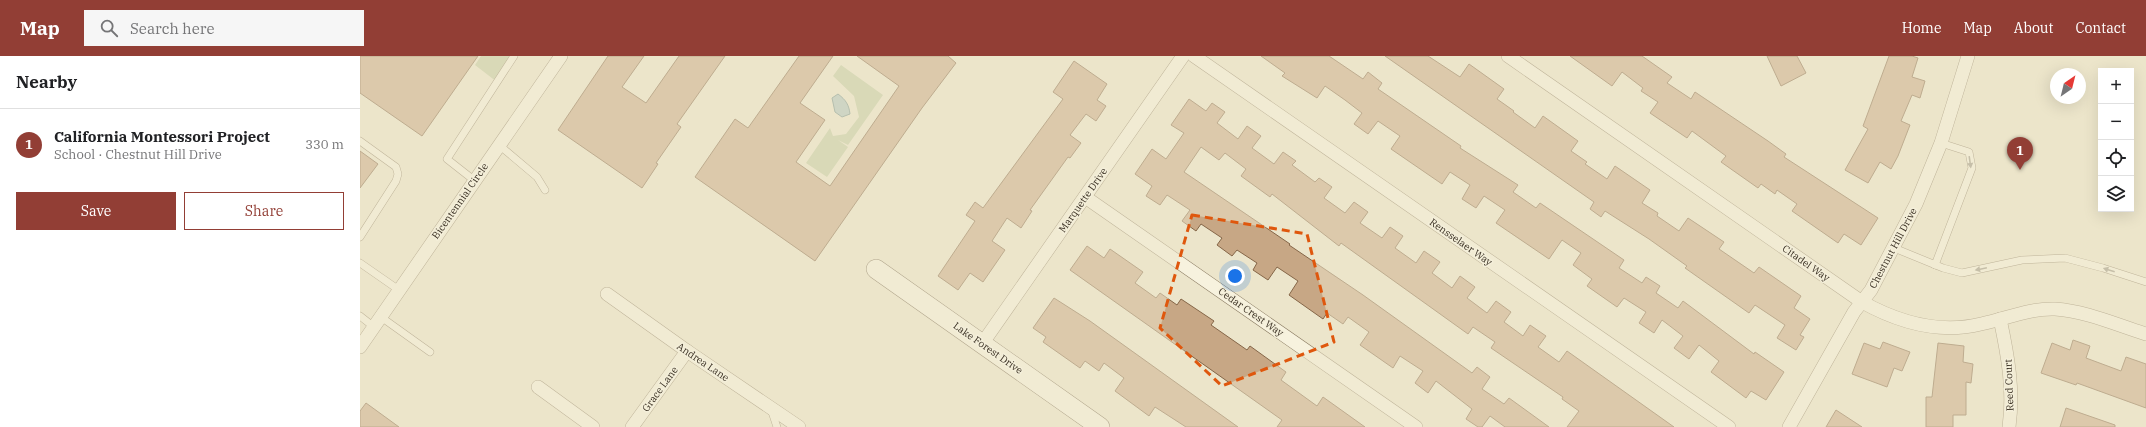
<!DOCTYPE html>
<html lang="en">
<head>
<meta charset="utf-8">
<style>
  :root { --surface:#fff; --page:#f6f6f6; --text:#202124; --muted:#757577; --line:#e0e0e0; --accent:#923e35 }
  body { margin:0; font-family:"IBM Plex Serif",serif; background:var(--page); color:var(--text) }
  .controls { position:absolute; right:12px; top:12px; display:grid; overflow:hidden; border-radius:0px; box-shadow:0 4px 16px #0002 }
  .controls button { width:36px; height:36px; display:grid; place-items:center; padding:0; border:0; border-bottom:1px solid var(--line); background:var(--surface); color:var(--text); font:20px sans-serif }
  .compass { position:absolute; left:1690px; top:12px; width:36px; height:36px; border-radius:50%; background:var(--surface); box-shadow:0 4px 16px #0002; rotate:35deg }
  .you { position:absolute; left:875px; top:220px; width:14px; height:14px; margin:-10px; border:3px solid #fff; border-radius:50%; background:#1a73e8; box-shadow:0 0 0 6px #1a73e833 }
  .badge { display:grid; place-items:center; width:26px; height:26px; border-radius:50%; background:var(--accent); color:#fff; font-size:13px; font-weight:700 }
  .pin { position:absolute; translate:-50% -33px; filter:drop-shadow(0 1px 2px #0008) }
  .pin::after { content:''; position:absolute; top:21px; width:14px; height:12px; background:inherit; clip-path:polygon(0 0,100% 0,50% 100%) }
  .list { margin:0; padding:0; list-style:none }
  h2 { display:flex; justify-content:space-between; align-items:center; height:52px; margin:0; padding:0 16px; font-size:17px }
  h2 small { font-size:13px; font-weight:400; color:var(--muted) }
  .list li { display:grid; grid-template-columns:26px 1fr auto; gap:12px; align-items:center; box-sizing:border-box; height:72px; padding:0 16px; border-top:1px solid var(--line) }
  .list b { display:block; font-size:15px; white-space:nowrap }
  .list p { margin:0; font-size:13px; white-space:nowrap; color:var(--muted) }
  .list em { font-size:13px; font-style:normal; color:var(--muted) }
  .actions { display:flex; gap:8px; padding:12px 16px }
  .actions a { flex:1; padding:9px 0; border:1px solid var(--accent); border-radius:0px; text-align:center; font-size:14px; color:var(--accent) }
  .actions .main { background:var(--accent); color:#fff }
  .icon { flex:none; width:22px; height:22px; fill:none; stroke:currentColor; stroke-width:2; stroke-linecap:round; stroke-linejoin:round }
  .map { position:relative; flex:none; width:1786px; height:371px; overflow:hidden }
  header { display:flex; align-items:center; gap:24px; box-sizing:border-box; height:56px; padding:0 20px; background:var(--accent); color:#fff }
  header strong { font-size:19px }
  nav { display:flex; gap:22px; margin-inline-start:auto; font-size:14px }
  .search { width:280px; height:36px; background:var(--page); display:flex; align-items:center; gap:10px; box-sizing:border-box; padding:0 14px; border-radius:0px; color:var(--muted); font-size:15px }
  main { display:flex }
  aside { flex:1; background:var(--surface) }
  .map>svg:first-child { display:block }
</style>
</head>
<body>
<header>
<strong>Map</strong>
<div class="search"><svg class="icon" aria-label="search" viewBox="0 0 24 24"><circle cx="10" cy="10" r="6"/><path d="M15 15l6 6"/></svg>Search here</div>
<nav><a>Home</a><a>Map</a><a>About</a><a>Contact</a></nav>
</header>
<main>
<aside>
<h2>Nearby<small></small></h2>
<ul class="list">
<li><span class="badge">1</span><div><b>California Montessori Project</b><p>School · Chestnut Hill Drive</p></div><em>330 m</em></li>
</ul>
<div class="actions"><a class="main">Save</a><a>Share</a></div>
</aside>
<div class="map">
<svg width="1786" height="371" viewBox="0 0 1786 371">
  <rect width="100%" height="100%" fill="#ece5cb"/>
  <g fill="#c1caa0">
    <path d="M121,0H150L137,26L115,9Z"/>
    <path d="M481,9L523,39L488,89L478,84L488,91L467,121L446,107L470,72L473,80L486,78L499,61L494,40L473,20Z"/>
  </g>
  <path fill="#abc1bd" stroke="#728f8b" d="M478,38C486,44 489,49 490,58L482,61L475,56L472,42Z"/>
  <g fill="#c7a785" stroke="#856648">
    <path d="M0,0H118L62,80L0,37Z"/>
    <path d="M248,0H284L262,31L286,47L319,0H365L317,68L321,71L296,107L298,108L282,132L198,74Z"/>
    <path d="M439,0H473L440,47L465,64L436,106L470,130L539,30L497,0H588L596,7L562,52L455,205L335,121L375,63L388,72Z"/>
    <path d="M901,0H969L1003,23L1008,16L1022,27L1018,33L1101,90L1100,92L1158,129L1153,136L1176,152L1180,147L1264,204L1259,212L1282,227L1286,221L1300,230L1296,237L1318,252L1323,245L1394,298L1395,296L1424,316L1406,344L1391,335L1386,342L1351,316L1359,305L1339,289L1329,303L1314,292L1323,280L1302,264L1294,277L1279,267L1286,256L1264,242L1257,251L1227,230L1232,223L1213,209L1221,197L1202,184L1189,203L1136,167L1145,154L1124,140L1116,152L1102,143L1110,129L1090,116L1082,128L1031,93L1040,80L1018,65L1008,78L994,68L1002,57L985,44L965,30L957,42L922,20L925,17Z"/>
    <path d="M1025,0H1068L1100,21L1109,8L1144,33L1137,43L1154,55L1153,56L1175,72L1183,60L1218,85L1211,95L1227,106L1225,108L1247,123L1255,110L1290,134L1282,147L1298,157L1297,160L1319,175L1328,162L1364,186L1359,193L1394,217L1399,211L1441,240L1434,252L1450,263L1440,279L1444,281L1436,294L1417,282L1425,269L1395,249L1389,257L1325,212L1327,210L1289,183L1245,155L1241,161L1230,153L1234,146Z"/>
    <path d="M1210,0H1282L1312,21L1307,27L1331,43L1335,36L1408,85L1426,98L1424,101L1518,162L1501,189L1484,178L1478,187L1432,155L1437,148L1417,134L1415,138L1401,128L1398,132L1361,106L1366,100L1332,75L1327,82L1290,57L1298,46L1281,35L1283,32L1262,16L1252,30Z"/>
    <path d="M1407,0H1437L1446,17L1421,30Z"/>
    <path d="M1529,0H1552L1558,2L1552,21L1565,25L1560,42L1552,39L1541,65L1550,69L1538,100L1531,113L1520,106L1508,127L1485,114L1508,73L1503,70Z"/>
    <path d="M714,5L747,28L737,44L746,50L736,65L726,58L710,79L721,87L710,102L708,101L670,154L672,155L661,172L647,162L632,185L645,194L623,226L610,217L598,234L578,220L615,165L606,159L615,146L623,152L703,43L693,36Z"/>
    <path d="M829,43L846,55L852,47L865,56L857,67L878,83L887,70L901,80L892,92L914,108L923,96L936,105L932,109L955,126L959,122L972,131L964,142L985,157L994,146L1008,156L1000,167L1022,182L1030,171L1043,180L1035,192L1056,207L1064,195L1080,206L1072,217L1092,232L1100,220L1115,231L1107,242L1127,257L1136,245L1151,256L1144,266L1163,280L1170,269L1186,280L1178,291L1199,306L1207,295L1314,371H1207L1219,355L1202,343L1203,341L1131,292L1135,286L1113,271L1108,278L981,187L979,190L912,138L910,141L881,120L886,113L865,97L859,104L841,91L824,116L930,188L929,189L1003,239L1112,317L1117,311L1130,321L1122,333L1144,348L1149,342L1189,371H1145L1130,360L1122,371H1118L1106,363L1112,353L1076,325L1068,337L1055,327L1063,315L1040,300L1033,312L1000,289L1009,276L988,261L983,268L967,257L963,263L929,239L938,225L917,211L908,224L893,214L897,207L877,194L872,200L857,189L862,182L841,168L836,175L822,165L830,154L807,139L800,149L786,140L792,130L775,118L792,93L806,103L824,77L811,69Z"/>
    <path d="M0,95L18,108L0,132Z"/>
    <path d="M727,190L744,202L750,193L783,216L775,227L796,242L800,237L817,249L821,243L854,265L851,269L887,294L890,290L926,316L921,324L957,350L963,341L1005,371H917L922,364L710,214Z"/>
    <path d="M694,242L730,265L878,371H826L795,351L789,360L755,335L764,322L744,307L739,315L725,305L720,312L683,286L686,281L673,272Z"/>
    <path d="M1713,284L1730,290L1726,302L1761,315L1766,301L1786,308V352L1717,327L1716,329L1681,317L1692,287L1710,294Z"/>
    <path d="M1523,286L1550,296L1542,315L1534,312L1527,331L1492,318L1504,287L1520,293Z"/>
    <path d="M1578,287L1604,290L1603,306L1613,308L1611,327L1606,326V359H1593V371H1566V341H1572Z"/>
    <path d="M6,347L39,371H0V355Z"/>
    <path d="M1706,352L1755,369V371H1700Z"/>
    <path d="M1476,354L1502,371H1466Z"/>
  </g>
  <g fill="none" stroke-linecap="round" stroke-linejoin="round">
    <g stroke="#887960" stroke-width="8">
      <g id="lane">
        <path d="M0,85L36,111L38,118L36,125L0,181"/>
        <path d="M139,89L177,121L185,134"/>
        <path d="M115,125L87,103L154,0"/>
        <path d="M1534,192L1583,212L1602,217L1662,204L1705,202L1743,212L1786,226"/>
        <path d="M0,207L39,234"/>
        <path d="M1575,209L1612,112L1609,96L1581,87"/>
        <path d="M0,260L14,271"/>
        <path d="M21,261L70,296"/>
        <path d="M411,353L417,371"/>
      </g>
    </g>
    <g stroke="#887960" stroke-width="14">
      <g id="street">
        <path d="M834,0L1369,371"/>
        <path d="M1148,0L1502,246C1538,266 1580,278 1621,268C1646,263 1669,252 1695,253C1726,255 1757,269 1786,278"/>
        <path d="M725,141L1056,371"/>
        <path d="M247,238L327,295L439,371"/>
        <path d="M1640,263C1648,300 1654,334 1649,371"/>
        <path d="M622,288L823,0"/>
        <path d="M0,291L201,0"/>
        <path d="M178,331L233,371"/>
        <path d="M272,371L327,295"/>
        <path d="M1429,371L1494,256L1511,234L1556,148L1581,87L1608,0"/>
      </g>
    </g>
    <g stroke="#6a5a43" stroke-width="20">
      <path id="secondary" d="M516,213L740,371"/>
    </g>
    <use href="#lane" stroke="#f7f2de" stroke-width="7"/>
    <use href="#street" stroke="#f7f2de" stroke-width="13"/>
    <use href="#secondary" stroke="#f7f2de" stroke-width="19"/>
  </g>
  <defs><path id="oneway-solid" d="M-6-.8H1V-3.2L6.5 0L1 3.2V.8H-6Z"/></defs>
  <g fill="#989180">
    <use href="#oneway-solid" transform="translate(1610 106) rotate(82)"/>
    <use href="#oneway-solid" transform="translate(1621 213) rotate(168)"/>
    <use href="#oneway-solid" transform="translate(1749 214) rotate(-162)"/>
  </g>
  <path d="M0 0H1786V371H0ZM832,159L947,178L974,286L862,330L800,272Z" fill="#ece5cb" fill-opacity=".55" fill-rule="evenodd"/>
  <path fill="none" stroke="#df570d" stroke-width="3" stroke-dasharray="8 5" stroke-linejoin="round" d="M832,159L947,178L974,286L862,330L800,272Z"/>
  <g text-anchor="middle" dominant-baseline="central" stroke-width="3" stroke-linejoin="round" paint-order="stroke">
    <g font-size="10" fill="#3a3023" stroke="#f4efda">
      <text transform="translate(723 144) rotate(-55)">Marquette Drive</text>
      <text transform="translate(100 145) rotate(-55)">Bicentennial Circle</text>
      <text transform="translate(1101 186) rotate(35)">Rensselaer Way</text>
      <text transform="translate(1533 192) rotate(-62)">Chestnut Hill Drive</text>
      <text transform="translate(1446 207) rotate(35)">Citadel Way</text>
      <text transform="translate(891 256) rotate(35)">Cedar Crest Way</text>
      <text transform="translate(628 292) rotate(35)">Lake Forest Drive</text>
      <text transform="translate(343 306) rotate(34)">Andrea Lane</text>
      <text transform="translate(1649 329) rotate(-92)">Reed Court</text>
      <text transform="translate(300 333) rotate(-54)">Grace Lane</text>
    </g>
  </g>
</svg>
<div class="controls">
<button>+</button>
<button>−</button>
<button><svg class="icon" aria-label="locate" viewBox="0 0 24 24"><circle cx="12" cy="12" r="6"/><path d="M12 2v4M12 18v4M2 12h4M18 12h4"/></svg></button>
<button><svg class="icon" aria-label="layers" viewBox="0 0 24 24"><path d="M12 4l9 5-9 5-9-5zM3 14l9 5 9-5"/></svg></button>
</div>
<svg class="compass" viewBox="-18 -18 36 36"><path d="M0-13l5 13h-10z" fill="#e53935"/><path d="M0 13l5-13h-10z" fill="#757577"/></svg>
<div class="you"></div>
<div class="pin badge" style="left:1660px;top:114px">1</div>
</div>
</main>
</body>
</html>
